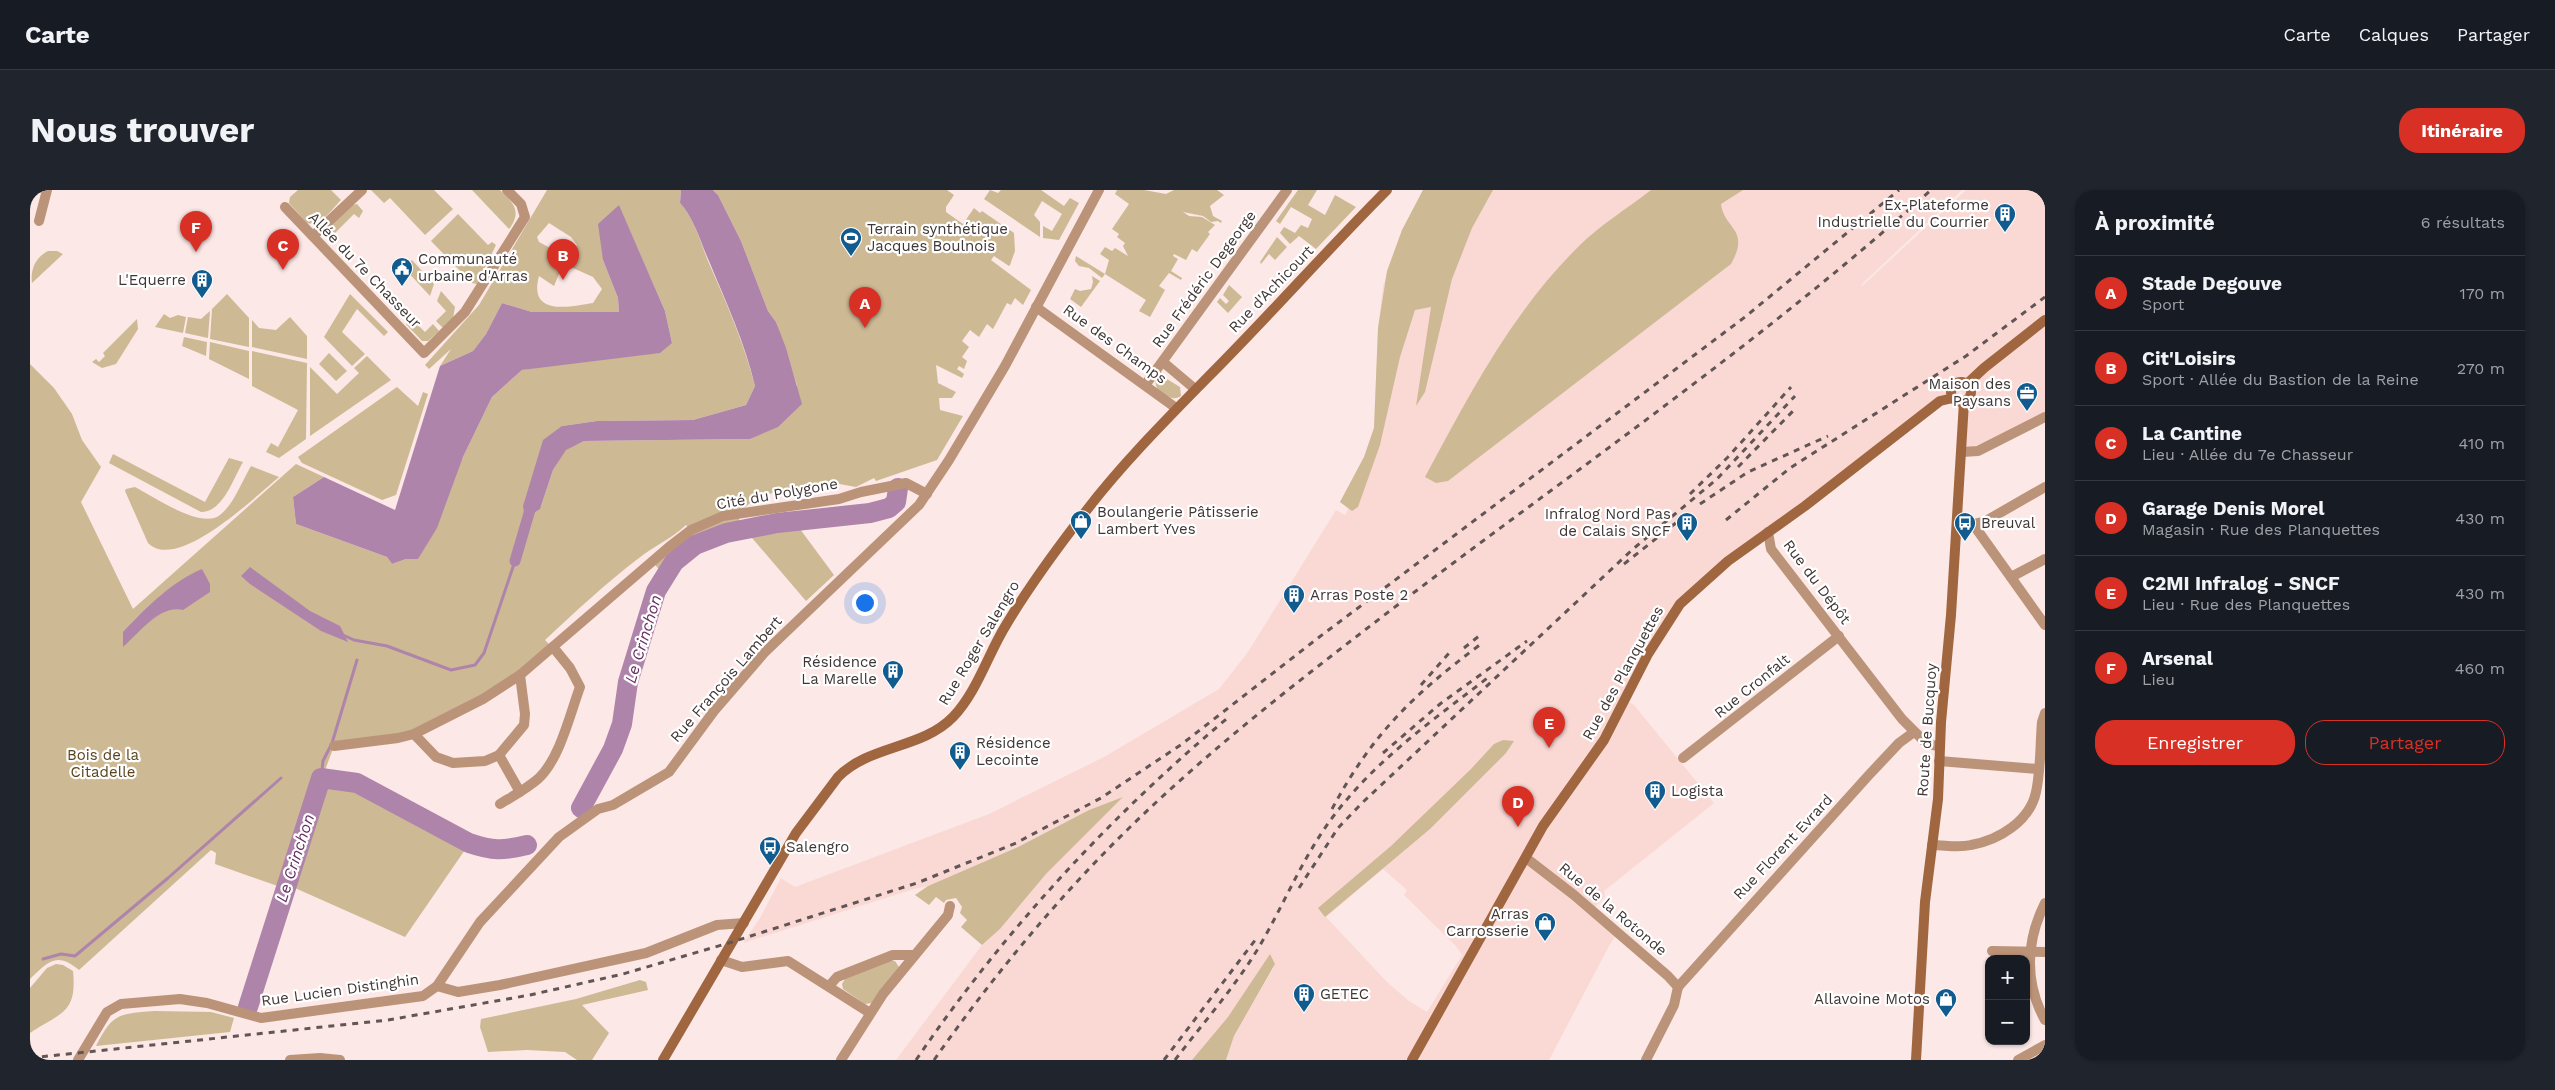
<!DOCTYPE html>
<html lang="fr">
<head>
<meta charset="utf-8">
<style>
  :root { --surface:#171b24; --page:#20242c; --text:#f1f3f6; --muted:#9ea1a6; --line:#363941; --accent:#d93025 }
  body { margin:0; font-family:"Work Sans",sans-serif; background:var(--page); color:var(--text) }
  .controls { position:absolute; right:15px; bottom:15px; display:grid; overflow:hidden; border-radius:10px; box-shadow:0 1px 4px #0004 }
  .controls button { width:45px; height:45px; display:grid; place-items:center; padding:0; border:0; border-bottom:1px solid var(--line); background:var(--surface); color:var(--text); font:25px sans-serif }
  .you { position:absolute; left:834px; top:412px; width:18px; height:18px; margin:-12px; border:4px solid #fff; border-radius:50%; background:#1a73e8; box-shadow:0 0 0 8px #1a73e833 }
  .badge { display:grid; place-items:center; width:32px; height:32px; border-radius:50%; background:var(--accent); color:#fff; font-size:16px; font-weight:700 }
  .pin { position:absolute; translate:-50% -41px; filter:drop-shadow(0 1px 2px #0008) }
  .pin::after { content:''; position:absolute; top:26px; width:18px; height:15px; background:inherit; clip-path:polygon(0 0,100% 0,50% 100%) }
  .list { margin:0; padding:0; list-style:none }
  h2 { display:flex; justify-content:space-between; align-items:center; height:65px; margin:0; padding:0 20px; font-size:21px }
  h2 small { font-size:16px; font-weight:400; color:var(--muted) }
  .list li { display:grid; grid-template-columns:32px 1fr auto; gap:15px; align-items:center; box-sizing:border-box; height:75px; padding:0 20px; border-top:1px solid var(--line) }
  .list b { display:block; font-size:19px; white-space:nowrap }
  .list p { margin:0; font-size:16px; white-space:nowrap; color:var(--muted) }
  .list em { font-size:16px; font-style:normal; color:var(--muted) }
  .actions { display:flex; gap:10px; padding:15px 20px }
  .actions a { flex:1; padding:11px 0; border:1px solid var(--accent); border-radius:20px; text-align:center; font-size:18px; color:var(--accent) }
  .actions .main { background:var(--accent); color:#fff }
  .map { position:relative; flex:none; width:2015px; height:870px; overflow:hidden; border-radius:20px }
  header { display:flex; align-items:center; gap:30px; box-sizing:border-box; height:70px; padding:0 25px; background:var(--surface); border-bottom:1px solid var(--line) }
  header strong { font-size:24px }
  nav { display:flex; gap:28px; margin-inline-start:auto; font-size:18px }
  .intro { display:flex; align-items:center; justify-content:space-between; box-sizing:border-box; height:120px; padding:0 30px }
  h1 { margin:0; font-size:35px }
  .button { padding:12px 22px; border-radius:20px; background:var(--accent); color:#fff; font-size:18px; font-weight:700 }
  main { display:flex; gap:30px; padding:0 30px }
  aside { flex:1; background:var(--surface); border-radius:20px; box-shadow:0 1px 4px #0004 }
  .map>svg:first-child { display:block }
</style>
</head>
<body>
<header>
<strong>Carte</strong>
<nav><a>Carte</a><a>Calques</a><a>Partager</a></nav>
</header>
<div class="intro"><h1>Nous trouver</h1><a class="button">Itinéraire</a></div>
<main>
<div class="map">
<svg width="2015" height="870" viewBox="0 0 2015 870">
  <rect width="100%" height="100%" fill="#fce8e6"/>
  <path fill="#fad9d5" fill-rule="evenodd" d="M1393,0H1932L1832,94L1831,97L1936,0H2015V227L1948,261L1932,262L1934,212L1932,201L1660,403L1596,510L1604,515L1684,613L1574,701L1575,707L1562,720L1588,742L1579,756L1519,870H1196L1204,846L1245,775L1162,870H866L952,755L970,739L1016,684L1092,608L1059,620L988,657L898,696L884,699L713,753L730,728L751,688L765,697L959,624L1074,567L1189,499L1218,462L1306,320L1315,325L1317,322L1318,318L1310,312L1334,267L1344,238L1348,138L1353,96L1372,40ZM1353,679L1377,700L1374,705L1426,756L1432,765L1397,822L1379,811L1357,792L1296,727Z"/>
  <g fill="#ceb995" fill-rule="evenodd">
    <path d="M268,0H301L311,10C302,19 291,37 277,33L259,13L260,7Z"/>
    <path d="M341,0H404L423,19L395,45L360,8L354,13Z"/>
    <path d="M442,0H470C484,13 492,22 479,39Z"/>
    <path d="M517,0H651L650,13C664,28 670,51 678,71C696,112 714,153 725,196L716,215L663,230L567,231L532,236L510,319L523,280L536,259L554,251L720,249L767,195L746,132L738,121L711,51L688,5L683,0H917L924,5L916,17V22L933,34L944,18L950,23L952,21L984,43L985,61L980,75L979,76L964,66L961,70L1001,100L993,115L985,108L981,115L977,113L963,139L957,134L949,147L940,140L932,151L939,157L932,167L937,171L934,179L929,176L927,179L934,184L932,188L906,175L908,193L926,202L922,208H909L910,220L933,226L907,270L846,291L844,288L826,297L804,293L742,303L725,309L708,323L710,334C741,327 843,325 861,307V298L872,296V313L865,325L767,335L804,385L776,411L717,342L666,358L647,372L639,381L629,401L606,473L593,537L583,564L556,619L549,618L575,572L590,538L594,497L601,466L632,383L622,371L661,340L656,335C641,349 624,356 609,368C576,393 545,422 515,450L523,458L490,485L384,544L304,556L294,583C315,586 333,591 352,600C383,617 435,658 470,658C479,659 488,656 496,653L497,656L472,662L439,654L375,747L265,698L224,826L219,824L259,700L185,674L186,663L181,660L49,780C26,761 18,772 0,789V174L24,198L42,224L52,250L71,277L51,312L103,419L266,274L294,287L263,307L266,334L357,367L362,374L376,369H388L433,267L462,207L492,180L642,153L635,121L589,16L573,70L588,108L589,122H502L472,113L456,144L443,161L410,176L421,159L399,179L395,175L449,115ZM519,33L541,47L547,55L538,64L543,78L563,87L572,99L563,113C539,117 498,126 509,86L524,96L531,79V57L522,59L509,52L507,47Z"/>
    <path d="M960,0L968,3L971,0H1011L1034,16L1040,8L1049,13L1029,50L1013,48V36L1022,41L1032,24L1012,11L1004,25L1010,32V47L954,9Z"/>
    <path d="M1087,0H1114L1136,4L1144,0H1187L1194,5L1180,16L1183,26L1192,31L1191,33L1188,31L1181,32L1173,26L1153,22L1159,26L1172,27L1185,35L1178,42L1180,44L1167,62L1162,59L1156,70L1144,64L1143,66L1148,69L1141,81L1152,88L1151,90L1139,83L1129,96L1135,100L1120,127L1109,121L1116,110L1075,84L1072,88L1059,78L1049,76L1045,71L1046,66L1075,84L1079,70L1070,64L1075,57L1082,61L1085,58L1098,66L1093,56L1095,53L1087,47L1089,44L1082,39L1099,14L1085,4Z"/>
    <path d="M1268,0H1287L1278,15L1295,25L1305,5L1326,17L1286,59L1269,46L1260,54L1250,43L1254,37L1265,43L1271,35L1278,38L1282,29L1261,17L1250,34L1246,31Z"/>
    <path d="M1393,0H1463L1442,38L1422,89L1395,202L1386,216L1401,117L1385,120L1370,167L1350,255L1328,317L1322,321L1310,312L1334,267L1344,238L1348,138L1357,81L1372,40Z"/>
    <path d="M1621,0H1713L1691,14C1694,39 1721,39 1701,74L1418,291L1406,293L1395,287C1439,205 1482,122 1549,56C1570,35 1598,18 1621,0Z"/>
    <path d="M327,14L333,21L329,28L324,24L305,43L298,38L322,15Z"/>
    <path d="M428,24L458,55L462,52L466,55L447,94L442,93L401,51Z"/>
    <path d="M1247,47L1257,57L1245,70L1239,64L1231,74L1230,72Z"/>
    <path d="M18,61H27L33,64L2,93C0,79 6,67 18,61Z"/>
    <path d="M382,70L404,94L400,106L375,79Z"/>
    <path d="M1062,86L1070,91L1051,117L1040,109L1045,99L1050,101L1061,99L1063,92Z"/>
    <path d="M1199,95L1212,107L1198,123L1187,112L1190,108L1196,114L1199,111L1193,105Z"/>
    <path d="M411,101L425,117L423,128L413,138L406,131L416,121L407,111Z"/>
    <path d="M197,104L219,128V157L180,149L182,119Z"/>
    <path d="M320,104L358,142L354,146L327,119L312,142L335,164L322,176L294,147Z"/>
    <path d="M180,121L178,148L155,143L158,127L171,129Z"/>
    <path d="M134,124L140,128L148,125L156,127L153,143L125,137Z"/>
    <path d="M260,127L277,146V169L222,157V130L229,138L246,140Z"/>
    <path d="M381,128L395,142L403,134L409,141L398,151H392L376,134Z"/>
    <path d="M107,129L108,139L86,174L72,178L62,172L66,169L69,172L75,166L73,163Z"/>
    <path d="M154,147L177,152L176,166L152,156Z"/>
    <path d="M180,152L219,161V189L179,169Z"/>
    <path d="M222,161L277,173L276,249L249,268L236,262L241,253L248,257L268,220L222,196Z"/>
    <path d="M299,163L317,181L306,191L289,174Z"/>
    <path d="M337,166L361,190L280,246V177L307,204L329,183L324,178Z"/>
    <path d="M1132,186L1150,197L1151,206C1141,212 1135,204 1127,199L1125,190Z"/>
    <path d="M367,197L388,216L393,202L398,204L366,305L352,310L272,273L268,267Z"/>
    <path d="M83,264L175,312L199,268L213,272C203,289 193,322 171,322L79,273Z"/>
    <path d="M221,276L249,287C226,306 147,383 118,353L95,301L96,299L105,297C123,306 171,340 190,325C204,314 212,291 221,276Z"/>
    <path d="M1473,550L1484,551L1476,563L1400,639L1295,727L1288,718L1361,656L1441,579L1464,554Z"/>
    <path d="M1093,607L1016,684L970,739L952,755L931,737L937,730L930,723L932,717L926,708L916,710L914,713L906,707L899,715L885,705L898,696L988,657L1059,620Z"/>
    <path d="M1240,764L1245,774L1204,846L1196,870H1162L1198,827Z"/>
    <path d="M859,771H865L869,777L842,813L835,814L813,799L812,794L815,789Z"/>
    <path d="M26,774L33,775L43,781C47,823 32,822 0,843V798L17,778Z"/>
    <path d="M610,790L616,792L618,800L552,815L579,843L562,870H547L535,862L497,860L458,862L450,837L451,829L546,809Z"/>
    <path d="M124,821L181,822L204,828L200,842L66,856C83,822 90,824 124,821Z"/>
  </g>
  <g fill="#af84ab">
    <path d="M651,0H683L688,5L711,51L738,121L746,132L756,158L772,214L748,237L720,249L554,251L536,260L523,280L510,319L495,328L493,316L513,250L532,236L567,231L663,230L716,215L725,196C715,153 696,112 679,71C670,51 664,28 650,13Z"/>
    <path d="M589,15L635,121L642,153L630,163L492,180L462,207L433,267L407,338L388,369H376L362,374L357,367L266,334L263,307L294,287L365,320L410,176L443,161L456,144L472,113L502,122H589L588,108L573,70L568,34Z"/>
    <path d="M220,377L280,421L310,436L318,452L291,441L220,394L211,386Z"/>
    <path d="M172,379L180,394V402L153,420C130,414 109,443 93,457V442C116,418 141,392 172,379Z"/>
  </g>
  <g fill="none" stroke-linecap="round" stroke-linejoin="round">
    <g stroke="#af84ab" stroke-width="3">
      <path d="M313,445L324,450L357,456L421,480L445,475L454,463L485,371"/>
      <path d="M291,588L293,571L302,553L327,470"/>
      <path d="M13,769L31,764L45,766L138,688L251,588"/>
    </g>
    <path stroke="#af84ab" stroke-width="11" d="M485,371L502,313"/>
    <g stroke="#af84ab" stroke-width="20">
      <path d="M551,618L583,559L592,534L598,492L626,401L644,372L665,355L696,343L747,333L840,323L859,318L866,312L868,298"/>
      <path d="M218,817L291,588L327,593L439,653C463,661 472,661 497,655"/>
    </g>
    <g stroke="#bb9379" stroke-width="10">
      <path d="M255,17L394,163L435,122L495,27L491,14L477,0"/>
      <path d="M9,31L17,0"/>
      <path d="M283,46L332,0"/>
      <path d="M1006,117L1146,218"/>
      <path d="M1133,172L1165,199"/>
      <path d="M1116,194L1257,0"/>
      <path d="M1932,262L1948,261L2015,227"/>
      <path d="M1927,332L1943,334L2015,435"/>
      <path d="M1943,334L1954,332L2015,297"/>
      <path d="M1738,342L1741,359L1872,529L1896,553L1910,557"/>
      <path d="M1981,387L2015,369"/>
      <path d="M384,544L406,567L423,573L455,571L469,565L494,535L495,524L490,485"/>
      <path d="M304,556L368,548L384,544L453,509L490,485L639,357L661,340L693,326L809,309L831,302L876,293L897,304"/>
      <path d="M469,565L490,602"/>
      <path d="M1653,568L1809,446"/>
      <path d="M1909,571L2008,579"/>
      <path d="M470,614C483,606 498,598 509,588C530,568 540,524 550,497L540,478L523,457"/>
      <path d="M1902,655C1915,655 1928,658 1941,655C1969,650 2000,631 2006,602C2011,579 2010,555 2012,532L2015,523"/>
      <path d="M1496,668L1544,705L1638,786L1648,797"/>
      <path d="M2015,713C1996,751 1994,792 2015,830"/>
      <path d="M1962,761L2015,762"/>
      <path d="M691,770L712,777L758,771L840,823"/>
      <path d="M407,796L428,802L470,795L616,763L687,735L714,733"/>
      <path d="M799,796L807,787L863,765H884"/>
      <path d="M1648,797L1838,586L1869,553L1884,542"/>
      <path d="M48,870L77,822L91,814L150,809L177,813L231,828L393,806L407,796L450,732L529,647L568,619L583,615L639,582L684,521L734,463L889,315L919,270L975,176L1069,0"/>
      <path d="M260,870L290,868L310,870"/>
      <path d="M811,870L853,804L918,725L920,716"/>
      <path d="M1616,870L1644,815L1648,797"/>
      <path d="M1988,870L2015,855"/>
    </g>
    <g stroke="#a0663f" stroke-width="10">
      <circle cx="1931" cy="202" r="10"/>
      <path d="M1938,193L1954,178L2015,130"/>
      <path d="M633,870L766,643L808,587C839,555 892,559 923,527C947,502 958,464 976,435C1000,395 1028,357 1056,321C1093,273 1136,230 1178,187C1239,126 1296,61 1357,0"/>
      <path d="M1382,870L1513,636L1574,550L1618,464L1650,414L1698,371L1775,316L1910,211L1923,208"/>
      <path d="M1886,870L1895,712L1908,609L1911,532L1921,425L1934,212"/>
    </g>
    <g stroke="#615655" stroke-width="3" stroke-dasharray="6 6" stroke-linecap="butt">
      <path d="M1708,277L1766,218"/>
      <path d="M1660,304L1698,267L1761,197"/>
      <path d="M1670,314L1718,282L1798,246"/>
      <path d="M1696,330L1760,278L1936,166L2015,107"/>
      <path d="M1594,374L1647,332"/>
      <path d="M1434,458L1449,446"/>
      <path d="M1391,495L1419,463"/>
      <path d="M1353,563L1410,514L1497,451"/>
      <path d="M1302,619C1342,544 1384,504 1451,454"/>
      <path d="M1269,698L1308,638L1332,613L1603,359L1687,289L1765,206"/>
      <path d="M0,868L358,830L500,805L593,784L702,752L887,693L986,653L1071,608L1152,554L1288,448L1715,127L1869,0"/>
      <path d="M886,870C974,741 1080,626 1200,526"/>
      <path d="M904,870C959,792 1020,717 1087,650C1176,561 1275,486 1374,410C1551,276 1735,149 1901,0"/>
      <path d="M1134,870L1226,749"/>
      <path d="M1145,870C1173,833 1205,797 1229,757C1256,711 1275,661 1309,619C1351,566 1407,527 1460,486"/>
    </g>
  </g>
  <defs>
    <g id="building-pin" transform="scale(1.125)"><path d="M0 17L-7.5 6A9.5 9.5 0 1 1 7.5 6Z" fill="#125b8f" stroke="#fff"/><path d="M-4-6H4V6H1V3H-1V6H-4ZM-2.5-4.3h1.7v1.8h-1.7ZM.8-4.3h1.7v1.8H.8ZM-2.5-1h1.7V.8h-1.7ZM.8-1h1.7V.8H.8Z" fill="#fff"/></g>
    <g id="stadium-pin" transform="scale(1.125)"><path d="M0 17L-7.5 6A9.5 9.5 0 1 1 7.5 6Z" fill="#125b8f" stroke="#fff"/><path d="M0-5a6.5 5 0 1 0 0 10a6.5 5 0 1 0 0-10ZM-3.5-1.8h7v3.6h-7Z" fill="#fff"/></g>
    <g id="civic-pin" transform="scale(1.125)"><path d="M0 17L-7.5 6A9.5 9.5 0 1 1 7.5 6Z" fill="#125b8f" stroke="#fff"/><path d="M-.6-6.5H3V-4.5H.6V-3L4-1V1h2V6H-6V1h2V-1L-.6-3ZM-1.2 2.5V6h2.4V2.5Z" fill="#fff"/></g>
    <g id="office-pin" transform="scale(1.125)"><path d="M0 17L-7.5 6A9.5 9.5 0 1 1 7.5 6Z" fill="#125b8f" stroke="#fff"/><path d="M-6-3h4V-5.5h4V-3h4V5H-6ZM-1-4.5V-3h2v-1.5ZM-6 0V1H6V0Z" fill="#fff"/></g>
    <g id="shop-pin" transform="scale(1.125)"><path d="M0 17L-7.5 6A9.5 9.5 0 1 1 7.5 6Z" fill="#125b8f" stroke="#fff"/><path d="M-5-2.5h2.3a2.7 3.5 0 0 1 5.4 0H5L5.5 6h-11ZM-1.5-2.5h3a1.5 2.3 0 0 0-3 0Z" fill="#fff"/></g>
    <g id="bus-pin" transform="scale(1.125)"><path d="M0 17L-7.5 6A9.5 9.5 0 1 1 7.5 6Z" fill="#125b8f" stroke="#fff"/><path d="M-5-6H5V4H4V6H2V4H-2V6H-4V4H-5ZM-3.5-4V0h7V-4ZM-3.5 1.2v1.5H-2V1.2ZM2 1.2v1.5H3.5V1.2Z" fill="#fff"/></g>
  </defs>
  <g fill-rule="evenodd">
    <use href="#building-pin" x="1975" y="24"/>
    <use href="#stadium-pin" x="821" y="48"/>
    <use href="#civic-pin" x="372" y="78"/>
    <use href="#building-pin" x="172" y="90"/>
    <use href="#office-pin" x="1997" y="203"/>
    <use href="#shop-pin" x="1051" y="331"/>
    <use href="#building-pin" x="1657" y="333"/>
    <use href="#bus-pin" x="1935" y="333"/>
    <use href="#building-pin" x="1264" y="405"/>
    <use href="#building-pin" x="863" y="481"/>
    <use href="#building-pin" x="930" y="562"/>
    <use href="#building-pin" x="1625" y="601"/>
    <use href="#bus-pin" x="740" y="657"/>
    <use href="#shop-pin" x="1515" y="733"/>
    <use href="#building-pin" x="1274" y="804"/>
    <use href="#shop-pin" x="1916" y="809"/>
  </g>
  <g text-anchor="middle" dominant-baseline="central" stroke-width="4.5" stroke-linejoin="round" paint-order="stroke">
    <g font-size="15" fill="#3f3635" stroke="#fff" text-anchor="start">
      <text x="1959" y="15" text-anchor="end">Ex-Plateforme<tspan x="1959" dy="17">Industrielle du Courrier</tspan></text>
      <text x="837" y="39">Terrain synthétique<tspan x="837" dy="17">Jacques Boulnois</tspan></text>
      <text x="388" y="69">Communauté<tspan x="388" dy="17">urbaine d'Arras</tspan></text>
      <text x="156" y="90" text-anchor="end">L'Equerre</text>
      <text x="1981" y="194" text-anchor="end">Maison des<tspan x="1981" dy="17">Paysans</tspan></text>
      <text x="1067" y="322">Boulangerie Pâtisserie<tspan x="1067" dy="17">Lambert Yves</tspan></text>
      <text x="1641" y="324" text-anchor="end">Infralog Nord Pas<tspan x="1641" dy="17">de Calais SNCF</tspan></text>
      <text x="1951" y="333">Breuval</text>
      <text x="1280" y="405">Arras Poste 2</text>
      <text x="847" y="472" text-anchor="end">Résidence<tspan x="847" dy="17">La Marelle</tspan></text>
      <text x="946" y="553">Résidence<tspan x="946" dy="17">Lecointe</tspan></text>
      <text x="1641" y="601">Logista</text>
      <text x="756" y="657">Salengro</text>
      <text x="1499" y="724" text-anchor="end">Arras<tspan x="1499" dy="17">Carrosserie</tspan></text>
      <text x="1290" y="804">GETEC</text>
      <text x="1900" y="809" text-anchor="end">Allavoine Motos</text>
    </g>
    <g font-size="15" fill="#3f3635" stroke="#fff">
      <text transform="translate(335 80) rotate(46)">Allée du 7e Chasseur</text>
      <text transform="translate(1174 89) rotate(-54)">Rue Frédéric Degeorge</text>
      <text transform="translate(1241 99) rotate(-46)">Rue d'Achicourt</text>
      <text transform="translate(1085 154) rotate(36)">Rue des Champs</text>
      <text transform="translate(747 304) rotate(-10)">Cité du Polygone</text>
      <text transform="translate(1787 392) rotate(53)">Rue du Dépôt</text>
      <text transform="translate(949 453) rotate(-59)">Rue Roger Salengro</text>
      <text transform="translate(1593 483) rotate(-61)">Rue des Planquettes</text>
      <text transform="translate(696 489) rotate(-49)">Rue François Lambert</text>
      <text transform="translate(1722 496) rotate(-39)">Rue Cronfalt</text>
      <text transform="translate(1897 540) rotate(-86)">Route de Bucquoy</text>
      <text transform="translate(1753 657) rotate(-47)">Rue Florent Evrard</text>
      <text transform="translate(1583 719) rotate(40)">Rue de la Rotonde</text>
      <text transform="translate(310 800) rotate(-8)">Rue Lucien Distinghin</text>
    </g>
    <g font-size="15" fill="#59441c" stroke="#fff">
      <text x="73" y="565">Bois de la<tspan x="73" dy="17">Citadelle</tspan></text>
    </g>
    <g font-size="16" font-style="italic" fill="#662f63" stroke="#fff">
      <text transform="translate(613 449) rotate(-73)">Le Crinchon</text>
      <text transform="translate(265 668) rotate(-72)">Le Crinchon</text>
    </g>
  </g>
</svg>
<div class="controls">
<button>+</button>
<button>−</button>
</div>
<div class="you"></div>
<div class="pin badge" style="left:835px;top:138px">A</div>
<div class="pin badge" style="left:533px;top:90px">B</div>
<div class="pin badge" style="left:253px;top:80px">C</div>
<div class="pin badge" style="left:1488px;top:637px">D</div>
<div class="pin badge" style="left:1519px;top:558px">E</div>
<div class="pin badge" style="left:166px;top:62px">F</div>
</div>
<aside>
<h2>À proximité<small>6 résultats</small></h2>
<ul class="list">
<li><span class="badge">A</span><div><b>Stade Degouve</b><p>Sport</p></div><em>170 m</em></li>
<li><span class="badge">B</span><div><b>Cit'Loisirs</b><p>Sport · Allée du Bastion de la Reine</p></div><em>270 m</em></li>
<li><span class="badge">C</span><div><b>La Cantine</b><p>Lieu · Allée du 7e Chasseur</p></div><em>410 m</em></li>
<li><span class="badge">D</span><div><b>Garage Denis Morel</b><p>Magasin · Rue des Planquettes</p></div><em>430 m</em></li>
<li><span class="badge">E</span><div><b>C2MI Infralog - SNCF</b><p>Lieu · Rue des Planquettes</p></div><em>430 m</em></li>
<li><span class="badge">F</span><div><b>Arsenal</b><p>Lieu</p></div><em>460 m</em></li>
</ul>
<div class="actions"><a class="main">Enregistrer</a><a>Partager</a></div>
</aside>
</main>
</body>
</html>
